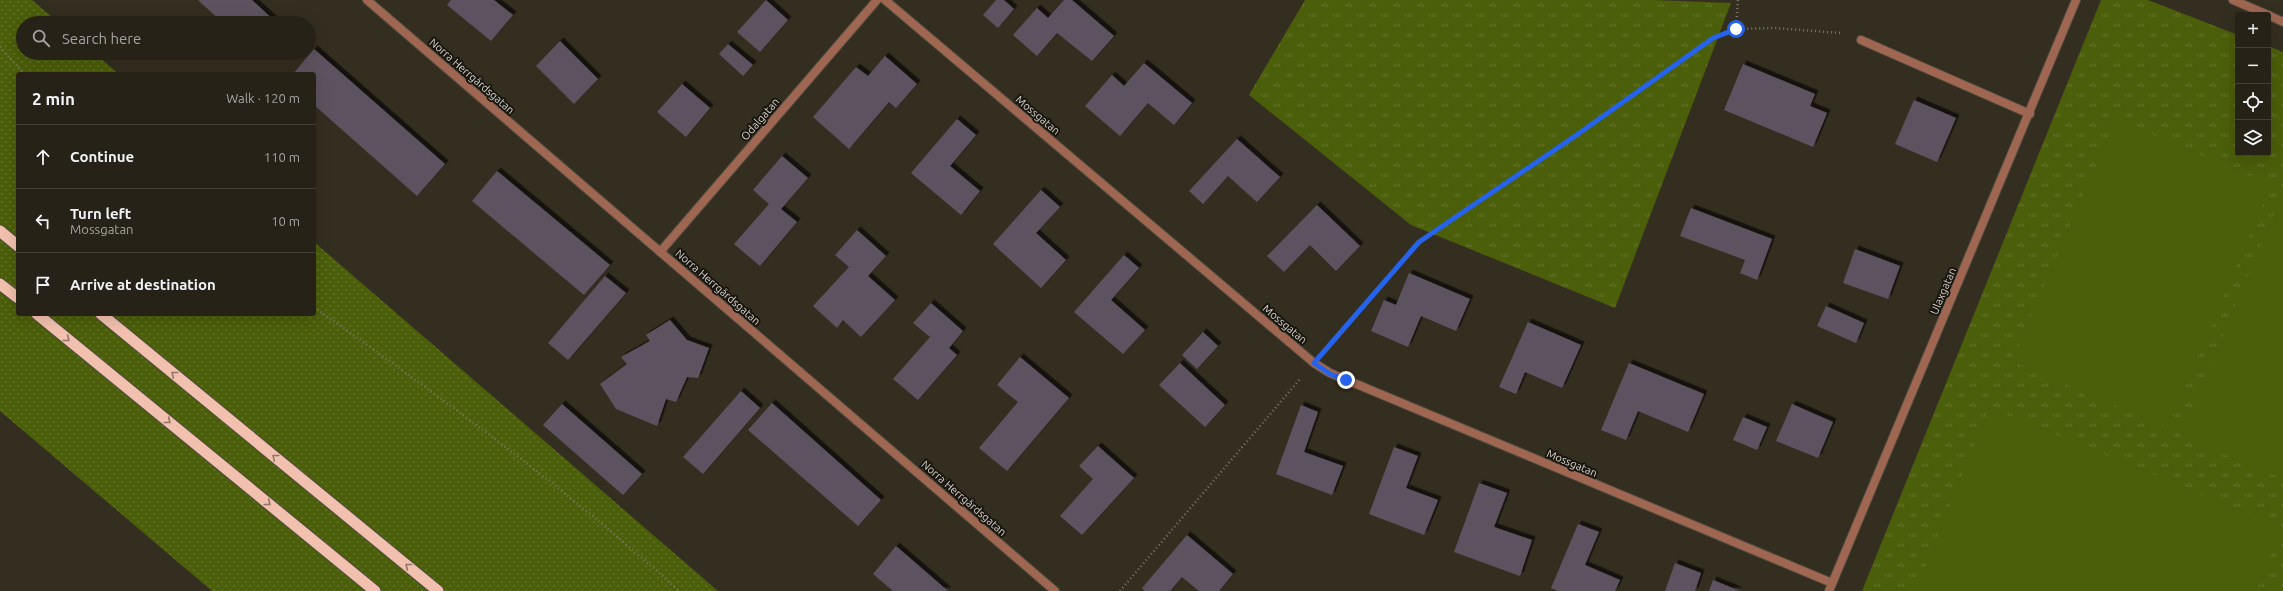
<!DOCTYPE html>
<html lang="en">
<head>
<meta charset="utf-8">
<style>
  :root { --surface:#272218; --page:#332f25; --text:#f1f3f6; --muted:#a4a4a2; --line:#433f37 }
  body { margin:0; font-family:Ubuntu,sans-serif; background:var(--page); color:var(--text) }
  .controls { position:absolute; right:12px; top:12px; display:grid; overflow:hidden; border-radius:4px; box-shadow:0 4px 16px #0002 }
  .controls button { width:36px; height:36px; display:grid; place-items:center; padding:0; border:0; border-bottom:1px solid var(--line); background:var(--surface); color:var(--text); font:20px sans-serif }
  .stop { position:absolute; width:12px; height:12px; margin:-9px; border:3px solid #2563eb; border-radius:50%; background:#fff }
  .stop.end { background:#2563eb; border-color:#fff; box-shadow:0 1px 4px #0008 }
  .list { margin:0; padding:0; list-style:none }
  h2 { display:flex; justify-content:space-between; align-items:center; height:52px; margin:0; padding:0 16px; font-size:17px }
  h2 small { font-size:13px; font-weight:400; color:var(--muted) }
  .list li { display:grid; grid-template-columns:26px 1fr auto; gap:12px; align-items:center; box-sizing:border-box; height:64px; padding:0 16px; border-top:1px solid var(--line) }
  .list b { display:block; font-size:15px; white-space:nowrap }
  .list p { margin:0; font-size:13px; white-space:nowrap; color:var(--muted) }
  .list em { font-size:13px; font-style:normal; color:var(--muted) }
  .icon { flex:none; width:22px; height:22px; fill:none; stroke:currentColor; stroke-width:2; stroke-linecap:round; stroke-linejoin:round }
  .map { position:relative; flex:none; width:2283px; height:591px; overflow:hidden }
  .search { position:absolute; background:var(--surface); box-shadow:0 4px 16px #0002; left:16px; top:16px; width:300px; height:44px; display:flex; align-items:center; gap:10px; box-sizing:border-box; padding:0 14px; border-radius:22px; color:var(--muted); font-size:15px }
  .panel { position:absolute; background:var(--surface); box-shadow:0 4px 16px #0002; left:16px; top:72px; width:300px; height:244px; border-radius:4px }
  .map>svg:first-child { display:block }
</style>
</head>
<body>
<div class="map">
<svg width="2283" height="591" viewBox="0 0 2283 591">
  <defs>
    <pattern id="grass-dots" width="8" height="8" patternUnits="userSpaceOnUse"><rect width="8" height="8" fill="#4b5e09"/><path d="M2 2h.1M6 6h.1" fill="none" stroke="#64742c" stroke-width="1.8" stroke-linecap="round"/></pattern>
    <pattern id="park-tufts" width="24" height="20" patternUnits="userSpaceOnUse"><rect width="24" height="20" fill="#4b5e09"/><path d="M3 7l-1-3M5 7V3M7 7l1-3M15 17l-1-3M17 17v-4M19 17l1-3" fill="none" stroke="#64742c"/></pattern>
    <filter id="shadow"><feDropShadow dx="3.5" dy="-3.5" stdDeviation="0" flood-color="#0009"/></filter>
  </defs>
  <rect width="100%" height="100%" fill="#342e20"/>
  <path fill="url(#grass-dots)" d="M0,0H32L59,23H23V53H94L119,74H18V314H314V242L718,591H212L0,411Z"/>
  <g fill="url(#park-tufts)">
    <path d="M1305,0H1654L1731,3L1615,308L1411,225L1249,95Z"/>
    <path d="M2101,0H2148L2238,35V153H2268V46L2283,52V591H1862Z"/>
  </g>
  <g fill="#4b5e09">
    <path d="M2116,119L2271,185L2167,428L2012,361Z"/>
    <path d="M2283,192V479L2181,436Z"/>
    <path d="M1990,408L2282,527L2255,591H1916Z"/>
  </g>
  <g fill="#5d5361" filter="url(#shadow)">
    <path d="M198,0H252L277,23H223Z"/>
    <path d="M451,0H494L513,15L491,41L447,5Z"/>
    <path d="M766,0L788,20L760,52L737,32Z"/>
    <path d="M996,0H1004L1014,9L998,28L983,15Z"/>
    <path d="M1064,0H1072L1114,36L1092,61L1057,33L1037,56L1013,35L1037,8L1048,18Z"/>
    <path d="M560,41L598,79L574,104L536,66Z"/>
    <path d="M728,44L753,65L743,76L719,54Z"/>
    <path d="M314,49L445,164L417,196L314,105V74H293Z"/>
    <path d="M885,56L917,84L896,108L889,102L849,149L813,117L856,67L868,76Z"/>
    <path d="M1144,63L1192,103L1174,125L1148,103L1120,136L1085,106L1112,75L1124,86Z"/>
    <path d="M1743,64L1815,94L1810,106L1827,113L1813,147L1724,110Z"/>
    <path d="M682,84L710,108L686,137L657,112Z"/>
    <path d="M1914,100L1956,118L1937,162L1895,144Z"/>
    <path d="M957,119L976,135L950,166L980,191L961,215L911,173Z"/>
    <path d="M1237,139L1280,177L1257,202L1228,176L1203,204L1189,191Z"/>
    <path d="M782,156L808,178L781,209L797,222L760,266L734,244L769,204L753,190Z"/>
    <path d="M497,171L610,265L584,295L472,201Z"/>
    <path d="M1041,190L1060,207L1036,233L1066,260L1041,288L993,244Z"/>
    <path d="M1317,205L1360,246L1336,271L1310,245L1284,272L1267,256Z"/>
    <path d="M1691,208L1772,239L1757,280L1740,273L1745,260L1680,236Z"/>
    <path d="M857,230L886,256L868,276L895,300L861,337L843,320L837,328L813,306L849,267L835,255Z"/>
    <path d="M1855,249L1900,266L1888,299L1843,283Z"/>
    <path d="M1124,255L1139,268L1111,300L1145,330L1123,354L1074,312Z"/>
    <path d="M1409,273L1470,299L1456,331L1421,316L1408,347L1371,331L1384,300L1396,305Z"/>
    <path d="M605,276L626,293L568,360L548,343Z"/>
    <path d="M931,303L963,331L949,348L957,355L918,400L893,379L930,337L913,323Z"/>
    <path d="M1826,306L1864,323L1856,343L1817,326Z"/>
    <path d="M670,320L687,340L709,348L698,378L687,377L676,402L666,399L657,426L616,409L600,384L627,364L621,357L650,341L646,335Z"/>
    <path d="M1528,322L1581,345L1562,388L1525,372L1516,394L1499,387Z"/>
    <path d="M1203,332L1218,346L1197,369L1182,355Z"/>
    <path d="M1020,357L1069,398L1007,471L979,448L1018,402L997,385Z"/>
    <path d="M1180,363L1225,405L1205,427L1159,385Z"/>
    <path d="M1629,363L1704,394L1688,432L1638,411L1626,440L1601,430Z"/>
    <path d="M741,391L760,408L703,474L683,457Z"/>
    <path d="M772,403L881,500L858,526L748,430Z"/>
    <path d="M562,404L642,474L623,495L543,425Z"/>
    <path d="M1792,404L1833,422L1818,458L1776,441Z"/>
    <path d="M1301,405L1318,412L1304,452L1343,466L1332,495L1276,474Z"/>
    <path d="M1743,417L1767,427L1757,450L1733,440Z"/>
    <path d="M1098,446L1134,478L1082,535L1060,516L1093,479L1079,466Z"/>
    <path d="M1394,447L1418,456L1406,488L1438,500L1424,535L1369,514Z"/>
    <path d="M1479,483L1507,493L1494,527L1532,540L1520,576L1454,552Z"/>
    <path d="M1578,524L1599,532L1585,565L1620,580L1615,591H1558L1551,588Z"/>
    <path d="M1187,535L1233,574L1219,591H1199L1182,577L1170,591H1145L1142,588Z"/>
    <path d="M896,546L948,591H893L873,574Z"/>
    <path d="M1675,563L1701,573L1695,591H1665Z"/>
    <path d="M1713,580L1740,591H1709Z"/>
  </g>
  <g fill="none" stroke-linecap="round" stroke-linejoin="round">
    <g stroke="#514c3f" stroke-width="10">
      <path id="service" d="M1861,40L2030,114"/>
    </g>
    <g stroke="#514c3f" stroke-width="10">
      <g id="minor">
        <path d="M367,0L1055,591"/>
        <path d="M885,0L1314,363L1330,373L1832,583"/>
        <path d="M2233,0L2268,15"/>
        <path d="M2268,15L2283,22"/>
        <path d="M660,252L877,0"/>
        <path d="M1829,591L2076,0"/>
      </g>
    </g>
    <g stroke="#514c3f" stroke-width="13">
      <g id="trunk">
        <path d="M0,231L18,246"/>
        <path d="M0,284L18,298"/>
        <path d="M37,314L375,591"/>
        <path d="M101,314L438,591"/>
      </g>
    </g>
    <g stroke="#7c766b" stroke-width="2.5" stroke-dasharray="1 3" stroke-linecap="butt">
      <path d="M1736,29L1738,0"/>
      <path d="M0,47L24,74"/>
      <path d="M314,307C441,398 563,485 679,591"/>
      <path d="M1328,346L1419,242L1578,134L1713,38L1736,29L1775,28L1841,33"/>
      <path d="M1120,591L1300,379"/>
    </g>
    <use href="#service" stroke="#9f6652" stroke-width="8"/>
    <use href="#minor" stroke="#9f6652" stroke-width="8"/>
    <use href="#trunk" stroke="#f2c0ae" stroke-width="11"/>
  </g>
  <defs><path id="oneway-chevron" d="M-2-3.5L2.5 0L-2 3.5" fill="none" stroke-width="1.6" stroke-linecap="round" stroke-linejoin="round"/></defs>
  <g stroke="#907467">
    <use href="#oneway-chevron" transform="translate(67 339) rotate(39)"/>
    <use href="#oneway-chevron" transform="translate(174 374) rotate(-141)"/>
    <use href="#oneway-chevron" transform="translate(168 421) rotate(39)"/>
    <use href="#oneway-chevron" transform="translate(275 457) rotate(-141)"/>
    <use href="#oneway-chevron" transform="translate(268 503) rotate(39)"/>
    <use href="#oneway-chevron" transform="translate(408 566) rotate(-141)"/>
  </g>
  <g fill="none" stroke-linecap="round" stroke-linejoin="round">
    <path stroke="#2563eb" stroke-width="5" d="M1346,380L1330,374L1314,363L1419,242L1578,134L1713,38L1736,29"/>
  </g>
  <g text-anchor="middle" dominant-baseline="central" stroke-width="4" stroke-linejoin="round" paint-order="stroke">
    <g font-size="11" fill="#d7d3ca" stroke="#191610">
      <text transform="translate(472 76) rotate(41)">Norra Herrgårdsgatan</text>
      <text transform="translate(1038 115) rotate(40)">Mossgatan</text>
      <text transform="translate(760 119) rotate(-49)">Odalgatan</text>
      <text transform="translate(718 287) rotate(41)">Norra Herrgårdsgatan</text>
      <text transform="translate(1943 291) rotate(-67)">Ulaxgatan</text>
      <text transform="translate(1285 324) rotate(40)">Mossgatan</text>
      <text transform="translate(1572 463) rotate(23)">Mossgatan</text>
      <text transform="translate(964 498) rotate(41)">Norra Herrgårdsgatan</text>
    </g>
  </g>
</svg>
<div class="controls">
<button>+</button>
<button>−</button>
<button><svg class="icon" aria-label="locate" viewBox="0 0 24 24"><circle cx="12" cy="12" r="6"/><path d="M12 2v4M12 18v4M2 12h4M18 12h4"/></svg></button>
<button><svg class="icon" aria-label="layers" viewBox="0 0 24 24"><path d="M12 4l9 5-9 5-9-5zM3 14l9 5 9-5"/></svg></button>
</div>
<div class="stop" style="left:1736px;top:29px"></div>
<div class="stop end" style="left:1346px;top:380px"></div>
<div class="search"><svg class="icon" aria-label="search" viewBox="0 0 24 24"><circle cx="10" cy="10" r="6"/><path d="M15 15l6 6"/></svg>Search here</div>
<section class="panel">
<h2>2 min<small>Walk · 120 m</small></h2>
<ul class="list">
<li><svg class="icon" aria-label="ahead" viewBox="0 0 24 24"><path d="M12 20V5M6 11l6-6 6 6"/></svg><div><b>Continue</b></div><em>110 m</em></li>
<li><svg class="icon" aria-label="left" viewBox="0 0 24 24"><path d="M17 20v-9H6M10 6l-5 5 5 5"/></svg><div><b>Turn left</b><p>Mossgatan</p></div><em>10 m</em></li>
<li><svg class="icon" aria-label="arrive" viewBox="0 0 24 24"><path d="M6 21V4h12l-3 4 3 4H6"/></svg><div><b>Arrive at destination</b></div></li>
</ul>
</section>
</div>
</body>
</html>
